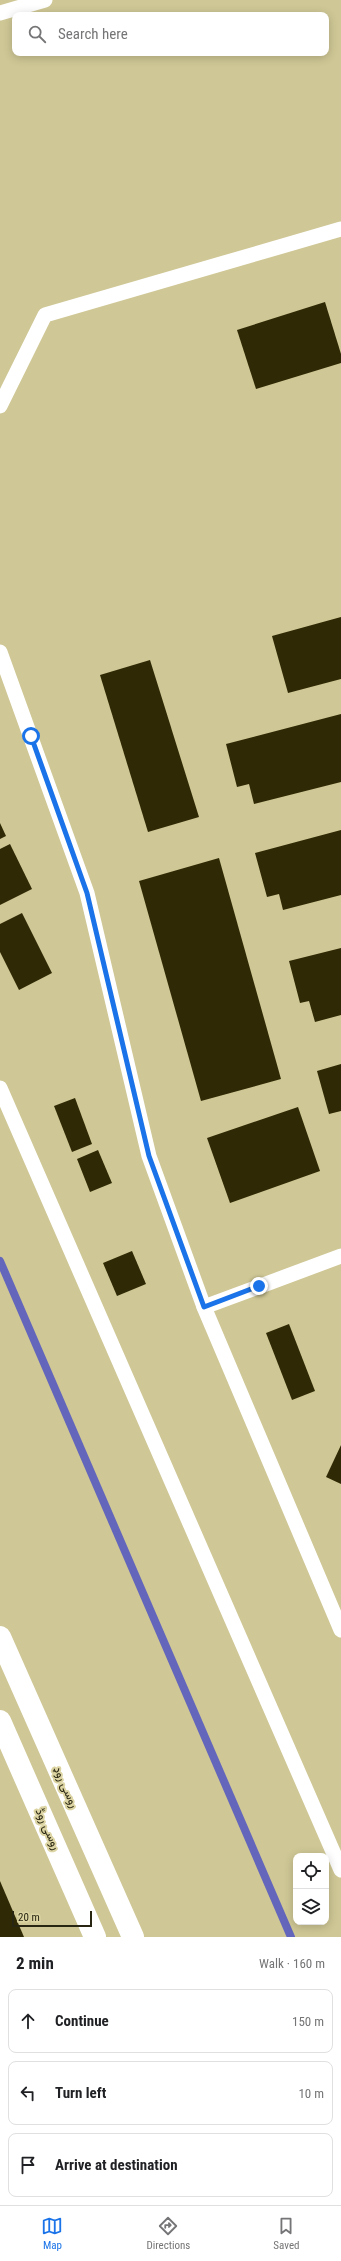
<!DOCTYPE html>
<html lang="en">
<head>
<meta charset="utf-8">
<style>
  :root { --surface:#fff; --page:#f2f2f2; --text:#202124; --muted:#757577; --line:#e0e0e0; --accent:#1a73e8 }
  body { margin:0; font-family:"Roboto Condensed",Vazirmatn,sans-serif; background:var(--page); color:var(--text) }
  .controls { position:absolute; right:12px; bottom:12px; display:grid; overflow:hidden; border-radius:8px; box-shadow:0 2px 10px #0003 }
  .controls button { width:36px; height:36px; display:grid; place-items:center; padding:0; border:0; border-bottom:1px solid var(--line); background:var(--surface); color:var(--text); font:20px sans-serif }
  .scale { position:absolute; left:12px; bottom:10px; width:80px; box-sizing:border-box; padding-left:4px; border:2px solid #282512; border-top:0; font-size:11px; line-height:14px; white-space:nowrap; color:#282512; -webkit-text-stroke:3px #dcd4a2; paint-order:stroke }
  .stop { position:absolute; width:12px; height:12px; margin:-9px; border:3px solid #1a73e8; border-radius:50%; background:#fff }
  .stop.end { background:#1a73e8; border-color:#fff; box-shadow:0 1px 4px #0008 }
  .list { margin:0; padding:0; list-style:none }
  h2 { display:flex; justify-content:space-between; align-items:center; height:52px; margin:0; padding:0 16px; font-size:17px }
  h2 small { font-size:13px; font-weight:400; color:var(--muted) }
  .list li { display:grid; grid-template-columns:26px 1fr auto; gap:12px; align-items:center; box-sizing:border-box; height:64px; margin:0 8px 8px; padding:0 8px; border:1px solid var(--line); border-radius:8px }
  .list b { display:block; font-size:15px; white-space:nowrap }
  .list em { font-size:13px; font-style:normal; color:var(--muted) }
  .icon { flex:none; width:22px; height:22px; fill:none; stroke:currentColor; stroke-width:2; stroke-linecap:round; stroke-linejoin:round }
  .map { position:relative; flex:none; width:341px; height:1937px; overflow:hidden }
  .search { position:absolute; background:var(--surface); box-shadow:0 2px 10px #0003; left:12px; right:12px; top:12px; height:44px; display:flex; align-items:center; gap:10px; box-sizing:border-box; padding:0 14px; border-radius:8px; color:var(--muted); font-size:15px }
  .sheet { height:268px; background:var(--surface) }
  nav { display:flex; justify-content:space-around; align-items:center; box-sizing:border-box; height:56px; border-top:1px solid var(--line); background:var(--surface); font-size:11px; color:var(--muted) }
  nav a { display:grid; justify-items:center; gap:2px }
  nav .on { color:var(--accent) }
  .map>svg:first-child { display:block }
</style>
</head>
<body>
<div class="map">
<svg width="341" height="1937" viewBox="0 0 341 1937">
  <rect width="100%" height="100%" fill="#cfc795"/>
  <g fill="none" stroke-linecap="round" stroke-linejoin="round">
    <path stroke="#6466bc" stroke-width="8" d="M0,1261L291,1937"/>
  </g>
  <g fill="#2f2905">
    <path d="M325,302L341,354V363L256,389L237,330Z"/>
    <path d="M341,617V679L288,693L272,636Z"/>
    <path d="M150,660L199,817L148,832L100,675Z"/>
    <path d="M341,714V782L254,804L249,784L237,787L226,744Z"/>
    <path d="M0,823L6,836L0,839Z"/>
    <path d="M341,830V895L283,910L279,894L267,897L255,853Z"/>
    <path d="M10,844L32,889L0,905V849Z"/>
    <path d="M219,858L281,1079L201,1101L139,881Z"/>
    <path d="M22,913L52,973L19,990L0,952V924Z"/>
    <path d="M341,948V1015L315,1022L309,1001L300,1003L289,961Z"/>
    <path d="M341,1064V1111L329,1114L317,1071Z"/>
    <path d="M75,1098L92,1144L72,1152L54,1106Z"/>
    <path d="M298,1107L320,1171L230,1203L207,1138Z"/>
    <path d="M98,1150L112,1183L90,1192L77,1159Z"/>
    <path d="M132,1251L146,1284L117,1296L103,1263Z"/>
    <path d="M289,1324L315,1391L292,1400L266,1333Z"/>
    <path d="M341,1445V1484L326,1477Z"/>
    <path d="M0,1881L24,1937H0Z"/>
  </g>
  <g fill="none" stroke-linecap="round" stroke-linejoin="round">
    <g stroke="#fff" stroke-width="15">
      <path d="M0,13L45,0"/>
      <path d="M0,406L45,315L341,229"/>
      <path d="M0,652L87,893L149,1156L204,1307L341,1630"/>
      <path d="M0,1088L341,1870"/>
      <path d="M204,1307L341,1256"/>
    </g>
    <g stroke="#fff" stroke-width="22">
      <path d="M0,1637L133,1937"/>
      <path d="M0,1721L95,1937"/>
    </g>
  </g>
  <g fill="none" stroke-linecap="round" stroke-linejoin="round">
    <path stroke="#1a73e8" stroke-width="5" d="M31,736L87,893L149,1156L204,1307L259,1286"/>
  </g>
  <g text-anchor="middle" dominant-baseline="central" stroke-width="4" stroke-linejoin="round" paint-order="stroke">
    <g font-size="12" fill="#282512" stroke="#dcd4a2">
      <text transform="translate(66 1787) rotate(66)">روسی روډ</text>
      <text transform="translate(48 1829) rotate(66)">روسی روڈ</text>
    </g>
  </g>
</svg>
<div class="controls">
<button><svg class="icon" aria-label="locate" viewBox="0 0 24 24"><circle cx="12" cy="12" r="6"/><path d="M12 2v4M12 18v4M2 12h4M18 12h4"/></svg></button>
<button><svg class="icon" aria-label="layers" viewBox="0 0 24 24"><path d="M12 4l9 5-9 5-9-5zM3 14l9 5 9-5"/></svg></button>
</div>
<div class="scale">20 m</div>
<div class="stop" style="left:31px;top:736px"></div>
<div class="stop end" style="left:259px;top:1286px"></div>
<div class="search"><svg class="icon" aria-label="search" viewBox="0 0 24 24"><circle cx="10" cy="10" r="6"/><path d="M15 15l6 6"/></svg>Search here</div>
</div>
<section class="sheet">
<h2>2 min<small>Walk · 160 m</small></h2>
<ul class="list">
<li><svg class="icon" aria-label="ahead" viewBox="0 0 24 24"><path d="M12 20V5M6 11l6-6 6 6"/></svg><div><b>Continue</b></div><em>150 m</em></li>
<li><svg class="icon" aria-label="left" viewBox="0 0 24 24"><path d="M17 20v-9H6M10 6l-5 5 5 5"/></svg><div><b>Turn left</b></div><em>10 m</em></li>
<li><svg class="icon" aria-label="arrive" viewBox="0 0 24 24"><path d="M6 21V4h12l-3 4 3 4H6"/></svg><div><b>Arrive at destination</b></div></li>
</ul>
</section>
<nav>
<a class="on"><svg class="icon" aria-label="map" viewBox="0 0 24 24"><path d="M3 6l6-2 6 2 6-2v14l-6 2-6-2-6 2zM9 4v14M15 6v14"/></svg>Map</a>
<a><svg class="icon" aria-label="directions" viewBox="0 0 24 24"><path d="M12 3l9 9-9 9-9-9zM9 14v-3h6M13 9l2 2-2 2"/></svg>Directions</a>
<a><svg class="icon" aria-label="saved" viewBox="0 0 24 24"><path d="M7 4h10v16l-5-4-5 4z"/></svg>Saved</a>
</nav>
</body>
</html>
